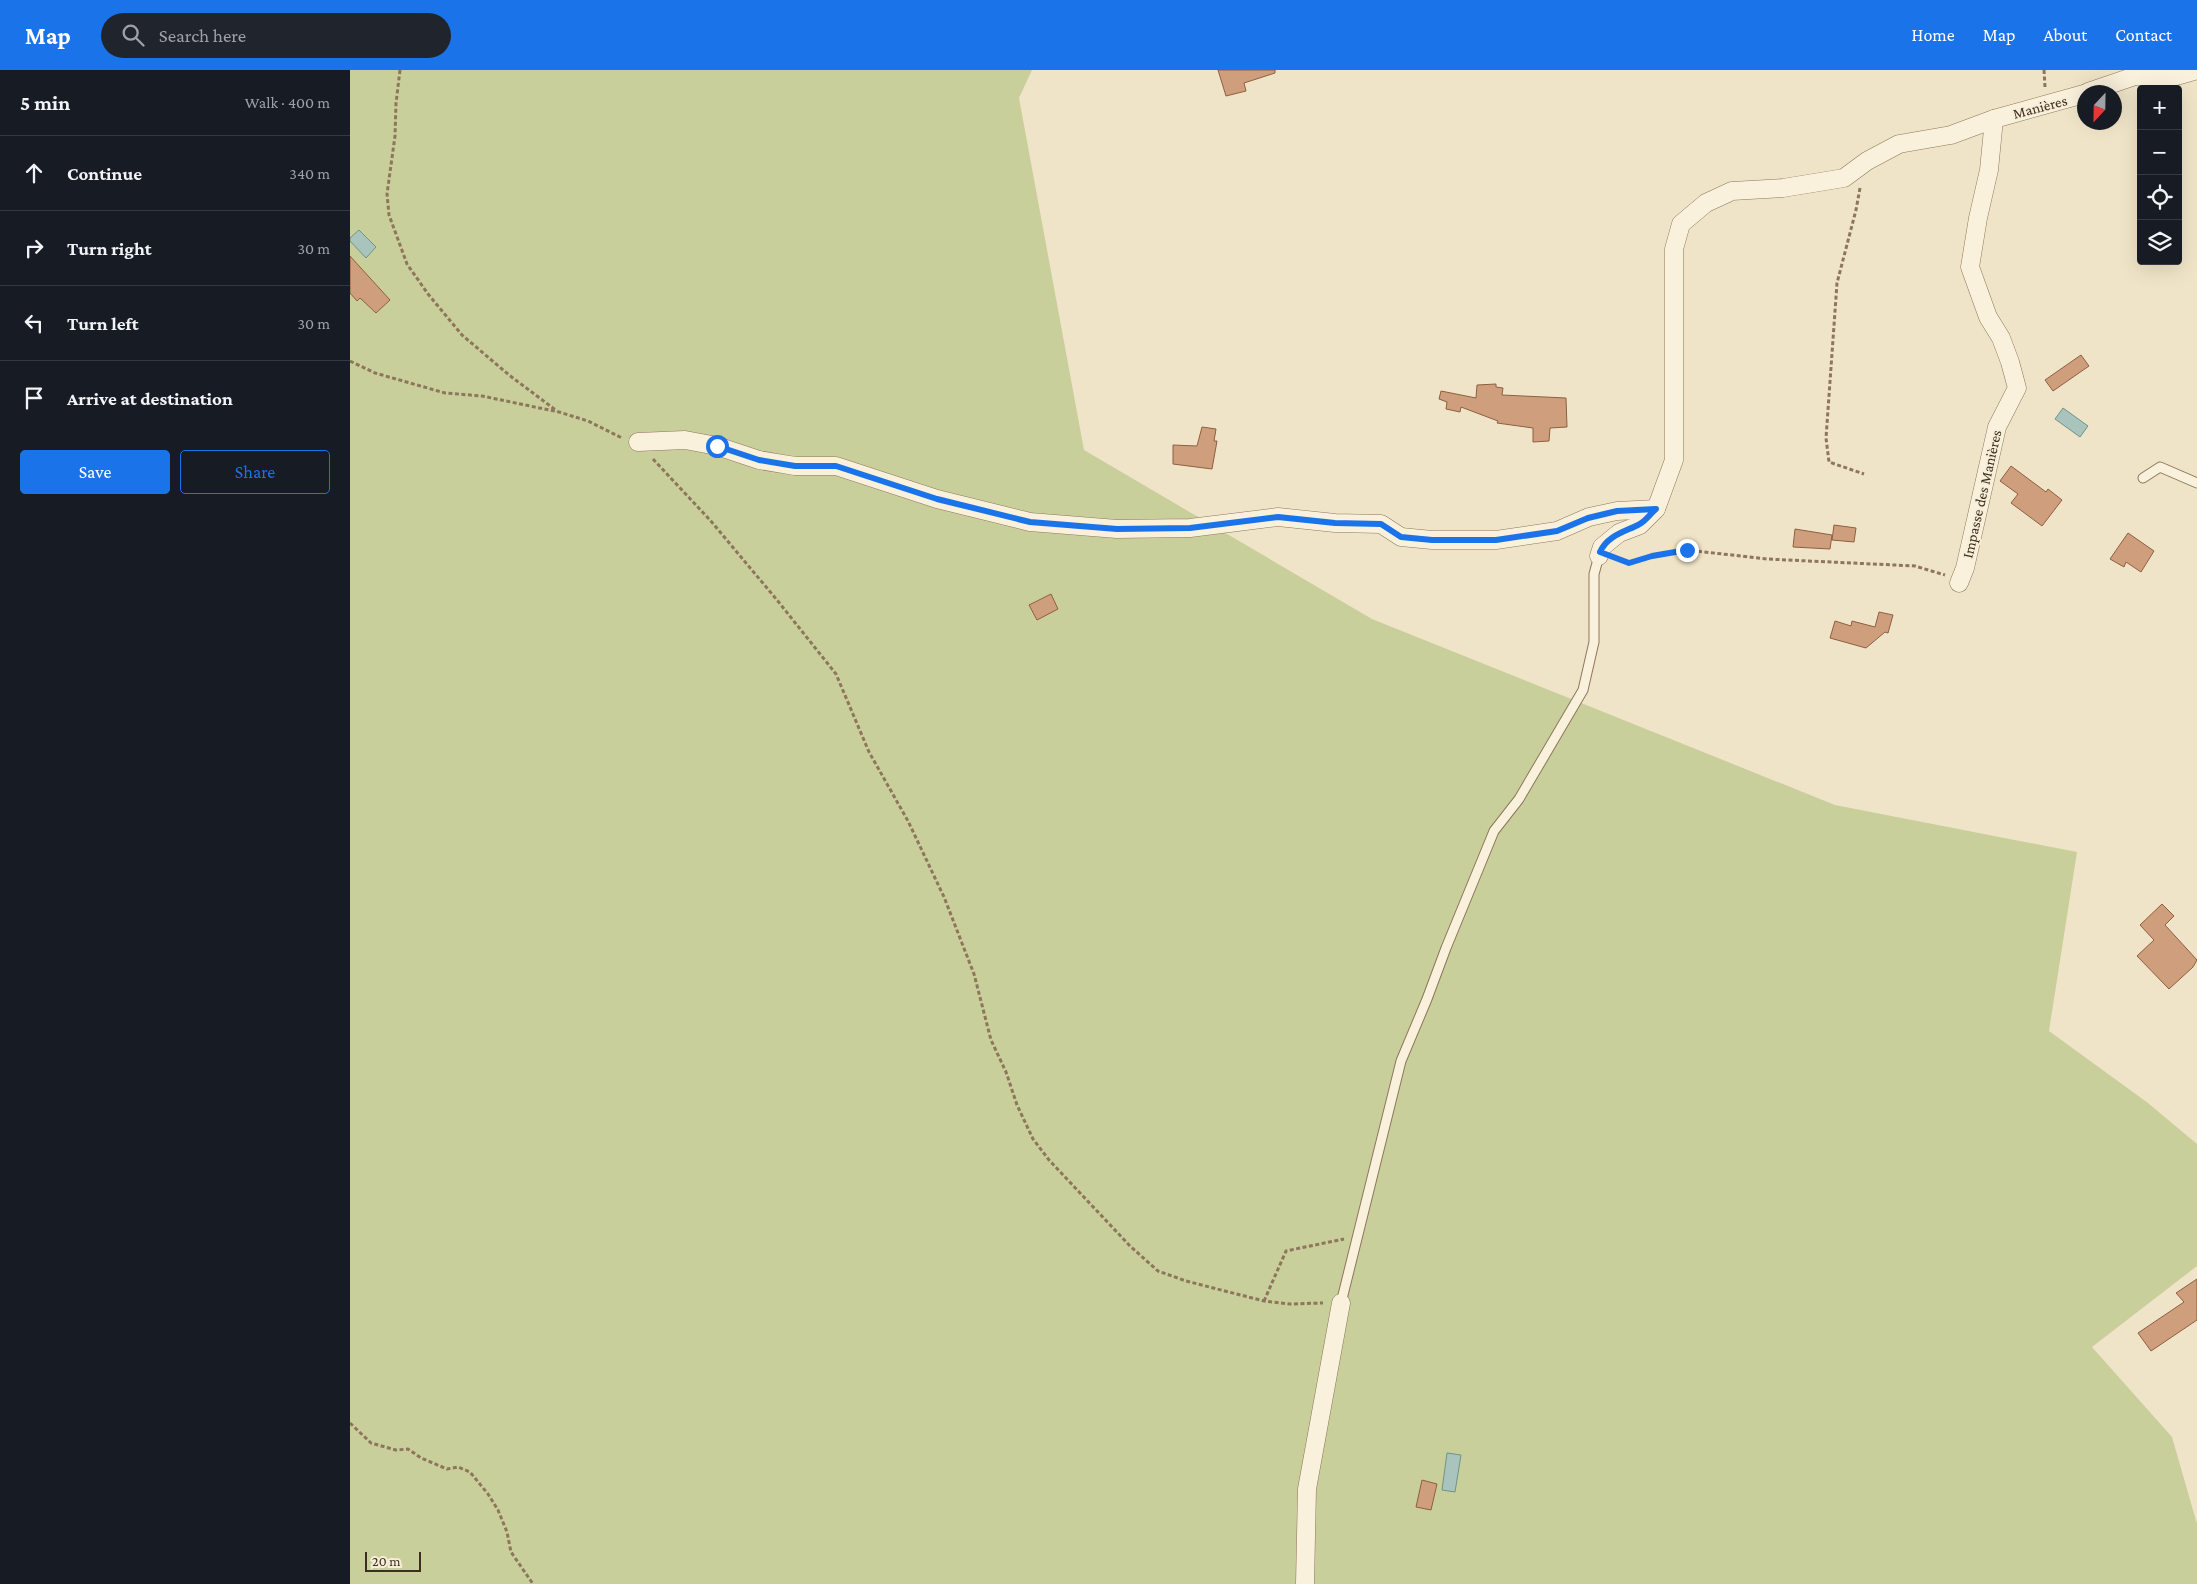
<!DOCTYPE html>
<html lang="en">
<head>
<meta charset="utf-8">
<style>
  :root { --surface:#171b24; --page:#20242c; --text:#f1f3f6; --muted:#9ea1a6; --line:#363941; --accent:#1a73e8 }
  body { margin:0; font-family:"Crimson Pro",serif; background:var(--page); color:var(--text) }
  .controls { position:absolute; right:15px; top:15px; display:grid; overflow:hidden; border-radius:5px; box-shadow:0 5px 20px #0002 }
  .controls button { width:45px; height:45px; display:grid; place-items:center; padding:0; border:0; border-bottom:1px solid var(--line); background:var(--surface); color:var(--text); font:25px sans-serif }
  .compass { position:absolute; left:1727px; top:15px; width:45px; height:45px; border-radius:50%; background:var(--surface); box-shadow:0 5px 20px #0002; rotate:202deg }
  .scale { position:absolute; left:15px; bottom:12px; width:56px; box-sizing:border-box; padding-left:5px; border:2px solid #3d2e20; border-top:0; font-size:14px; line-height:18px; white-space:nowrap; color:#3d2e20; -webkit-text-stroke:4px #f7eed8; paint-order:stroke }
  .stop { position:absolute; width:15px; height:15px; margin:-11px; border:4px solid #1a73e8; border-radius:50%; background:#fff }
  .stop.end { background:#1a73e8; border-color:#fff; box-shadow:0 1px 5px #0008 }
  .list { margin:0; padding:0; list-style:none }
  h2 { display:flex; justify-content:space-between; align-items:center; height:65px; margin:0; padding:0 20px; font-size:21px }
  h2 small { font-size:16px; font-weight:400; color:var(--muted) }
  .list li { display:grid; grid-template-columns:32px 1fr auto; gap:15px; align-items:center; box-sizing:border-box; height:75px; padding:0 20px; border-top:1px solid var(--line) }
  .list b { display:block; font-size:19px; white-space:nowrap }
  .list em { font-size:16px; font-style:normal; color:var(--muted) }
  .actions { display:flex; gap:10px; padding:15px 20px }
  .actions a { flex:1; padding:11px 0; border:1px solid var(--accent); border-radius:5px; text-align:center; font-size:18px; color:var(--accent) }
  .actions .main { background:var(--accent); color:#fff }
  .icon { flex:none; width:28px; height:28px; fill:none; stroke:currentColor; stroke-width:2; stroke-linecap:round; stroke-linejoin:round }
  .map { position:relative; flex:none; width:1847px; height:1514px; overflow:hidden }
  header { display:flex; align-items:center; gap:30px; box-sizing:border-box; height:70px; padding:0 25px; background:var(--accent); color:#fff }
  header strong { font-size:24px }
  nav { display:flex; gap:28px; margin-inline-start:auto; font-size:18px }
  .search { width:350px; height:45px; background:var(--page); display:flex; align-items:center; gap:12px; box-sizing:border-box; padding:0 18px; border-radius:28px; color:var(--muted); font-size:19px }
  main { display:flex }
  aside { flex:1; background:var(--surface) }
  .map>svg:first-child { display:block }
</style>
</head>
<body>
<header>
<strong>Map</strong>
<div class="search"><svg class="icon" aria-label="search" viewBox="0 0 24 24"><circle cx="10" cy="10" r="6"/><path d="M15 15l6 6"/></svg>Search here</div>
<nav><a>Home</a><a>Map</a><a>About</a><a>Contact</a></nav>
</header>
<main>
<aside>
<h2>5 min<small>Walk · 400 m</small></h2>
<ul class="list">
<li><svg class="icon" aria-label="ahead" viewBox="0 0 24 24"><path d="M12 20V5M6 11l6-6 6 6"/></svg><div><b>Continue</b></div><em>340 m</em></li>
<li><svg class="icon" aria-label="right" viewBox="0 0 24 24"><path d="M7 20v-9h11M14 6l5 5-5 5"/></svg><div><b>Turn right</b></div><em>30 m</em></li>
<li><svg class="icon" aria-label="left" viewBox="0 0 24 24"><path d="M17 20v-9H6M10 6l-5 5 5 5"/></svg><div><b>Turn left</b></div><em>30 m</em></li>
<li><svg class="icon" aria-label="arrive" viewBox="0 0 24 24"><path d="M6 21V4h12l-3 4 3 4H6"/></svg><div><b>Arrive at destination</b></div></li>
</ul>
<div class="actions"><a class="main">Save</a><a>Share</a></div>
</aside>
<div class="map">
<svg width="1847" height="1514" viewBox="0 0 1847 1514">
  <rect width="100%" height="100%" fill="#f0e4c8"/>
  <path fill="#c9cf9b" d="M0,0H682L669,28L734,380L1022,549L1485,735L1727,782L1699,961L1798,1033L1847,1074V1196L1742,1277L1822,1367L1847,1454V1514H0Z"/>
  <g fill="#a9c4bc" stroke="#6f938a">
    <path d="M9,160L26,177L16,188L0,171V168Z"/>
    <path d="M1713,338L1738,356L1730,367L1705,349Z"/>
    <path d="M1097,1383L1111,1385L1105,1422L1092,1420Z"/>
  </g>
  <g fill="#cf9f7d" stroke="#8d5f41">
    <path d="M868,0H925V3L894,13L896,21L876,26Z"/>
    <path d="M0,186L40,230L26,243L10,228L7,231L0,223Z"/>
    <path d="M1731,285L1739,296L1703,321L1695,310Z"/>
    <path d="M1146,314V317L1153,318L1152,325L1216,328L1217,357L1200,358L1199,371L1183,372V358L1147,353L1148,351L1111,337L1110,342L1096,339L1097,332L1089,329L1091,321L1126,328L1127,315Z"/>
    <path d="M852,357L866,359L864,371H867L862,399L823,394V375L847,376Z"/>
    <path d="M1661,396L1696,422L1698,419L1712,430L1692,456L1661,433L1668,424L1650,411Z"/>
    <path d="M1484,455L1506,458L1504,472L1482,470Z"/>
    <path d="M1445,459L1482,465L1480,479L1443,477Z"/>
    <path d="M1778,463L1804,481L1791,502L1776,492L1774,497L1760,489Z"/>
    <path d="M701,524L708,539L687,550L679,535Z"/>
    <path d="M1529,542L1543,545L1538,563L1535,562L1516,578L1480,568L1485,551L1501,556L1502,551L1525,557Z"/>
    <path d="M1812,834L1824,846L1815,855L1847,890L1843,897L1819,919L1787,886L1804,870L1790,855Z"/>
    <path d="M1847,1209V1250L1801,1281L1788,1263L1834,1232L1826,1223Z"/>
    <path d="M1072,1410L1087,1414L1081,1440L1066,1437Z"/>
  </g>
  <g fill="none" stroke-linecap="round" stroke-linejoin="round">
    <g stroke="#8d765c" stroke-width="11">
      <g id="lane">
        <path d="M1793,408L1810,397L1847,413"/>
        <path d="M991,1233L1051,991L1077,929L1096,878L1144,761L1169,729L1233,620L1244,572V504L1249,486"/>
      </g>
    </g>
    <g stroke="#8d765c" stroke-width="19">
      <g id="street">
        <path d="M1738,22L1785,6H1827L1847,0"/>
        <path d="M288,372L335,370L367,376L409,390L445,396H486L587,429L680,452L767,459L840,458L928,447L985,453L1031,454L1051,467L1082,470H1146L1207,461L1239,447L1267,441L1306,439"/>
        <path d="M1249,486L1252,477L1269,463L1290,455L1306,439L1324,390V179L1331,154L1356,133L1382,121L1433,118L1494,108L1517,91L1549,74L1601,65L1644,49L1734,24"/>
        <path d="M1609,513L1615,498L1647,357L1667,318L1660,292L1651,268L1638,247L1620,197L1628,148L1639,100L1644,49"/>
        <path d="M955,1514L957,1419L991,1233"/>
      </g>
    </g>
    <g stroke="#8d765c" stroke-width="3" stroke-dasharray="4 2.5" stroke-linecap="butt">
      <path d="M50,0L46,33L45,66L37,124L39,145L57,194L78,224L112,265L159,305L207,341"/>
      <path d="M1694,0L1695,17"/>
      <path d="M1510,118L1506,140L1487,213L1476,368L1479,392L1514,404"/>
      <path d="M0,291L25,303L95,323L132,326L209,342L238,351L272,368"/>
      <path d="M303,389L360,450L427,530L486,604L519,682L558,751L594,827L624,904L641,970L656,1002L667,1035L683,1069L699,1090L780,1176L808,1201L836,1211L914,1231L940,1234L973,1233"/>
      <path d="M1266,488L1279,493L1302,486L1337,480L1417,489L1565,496L1595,505"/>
      <path d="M914,1231L936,1181L994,1169"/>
      <path d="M0,1353L21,1373L46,1380L58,1379L71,1388L97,1399L108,1397L120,1402L138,1424L148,1440L157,1462L161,1482L183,1514"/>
    </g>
    <use href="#lane" stroke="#faf1dc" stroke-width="9"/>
    <use href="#street" stroke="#faf1dc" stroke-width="18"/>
  </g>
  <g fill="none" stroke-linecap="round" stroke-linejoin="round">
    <path stroke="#1a73e8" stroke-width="6" d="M367,376L409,390L445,396H486L587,429L680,452L767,459L840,458L928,447L985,453L1031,454L1051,467L1082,470H1146L1207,461L1238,448L1267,441L1306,439C1300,444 1295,452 1288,455C1274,462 1257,466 1250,482L1279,493L1302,486L1337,480"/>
  </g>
  <g text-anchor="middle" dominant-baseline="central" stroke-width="4" stroke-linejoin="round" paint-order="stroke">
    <g font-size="15" fill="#3d2e20" stroke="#f7eed8">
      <text transform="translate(1690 37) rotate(-15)">Manières</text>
      <text transform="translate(1632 424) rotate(-77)">Impasse des Manières</text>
    </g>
  </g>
</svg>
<div class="controls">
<button>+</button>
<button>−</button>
<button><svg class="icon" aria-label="locate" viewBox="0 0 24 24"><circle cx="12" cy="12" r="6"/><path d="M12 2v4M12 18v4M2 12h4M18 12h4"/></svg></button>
<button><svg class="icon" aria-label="layers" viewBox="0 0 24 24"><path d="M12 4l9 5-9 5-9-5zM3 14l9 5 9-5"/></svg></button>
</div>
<svg class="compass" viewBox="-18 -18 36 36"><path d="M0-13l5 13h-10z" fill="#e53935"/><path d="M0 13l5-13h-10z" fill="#9ea1a6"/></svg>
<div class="scale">20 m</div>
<div class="stop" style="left:367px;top:376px"></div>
<div class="stop end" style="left:1337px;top:480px"></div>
</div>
</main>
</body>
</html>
